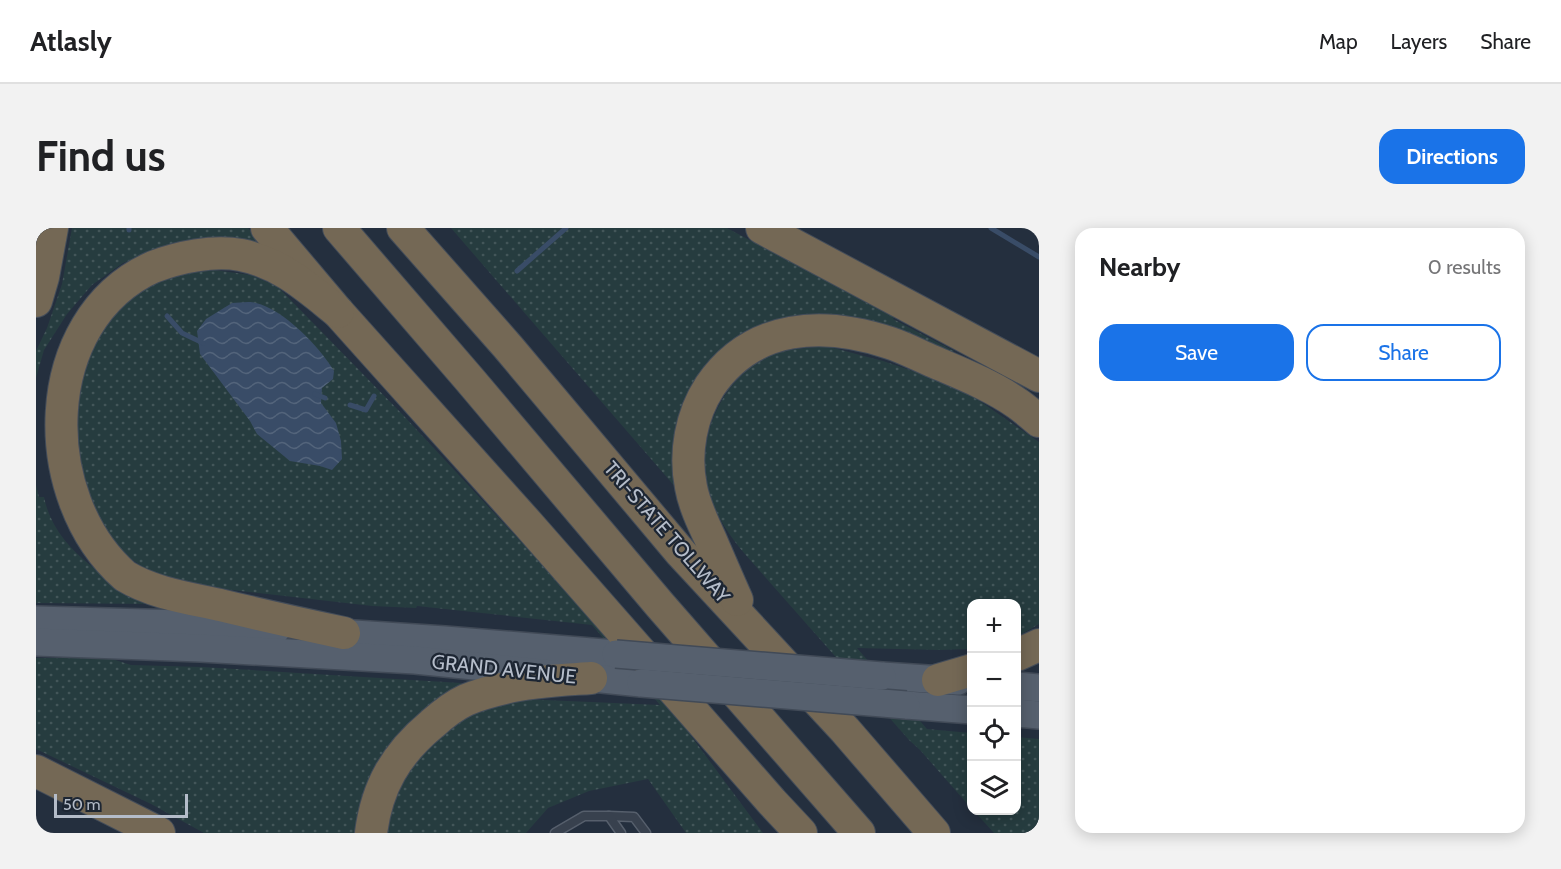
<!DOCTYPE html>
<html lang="en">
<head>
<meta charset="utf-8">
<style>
  :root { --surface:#fff; --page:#f2f2f2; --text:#202124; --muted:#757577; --line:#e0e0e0; --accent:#1a73e8 }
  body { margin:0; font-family:Cabin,sans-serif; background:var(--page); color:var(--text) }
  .controls { position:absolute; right:18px; bottom:18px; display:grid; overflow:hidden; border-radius:12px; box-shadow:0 3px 15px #0003 }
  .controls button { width:54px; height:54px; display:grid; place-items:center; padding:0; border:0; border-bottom:2px solid var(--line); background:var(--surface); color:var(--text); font:30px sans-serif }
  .scale { position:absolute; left:18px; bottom:15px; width:134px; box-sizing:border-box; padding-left:6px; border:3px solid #b4bcc9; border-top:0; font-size:16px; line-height:21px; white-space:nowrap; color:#b4bcc9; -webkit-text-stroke:4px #1d2633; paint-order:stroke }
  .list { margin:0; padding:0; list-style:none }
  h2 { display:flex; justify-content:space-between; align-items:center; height:78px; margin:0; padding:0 24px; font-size:26px }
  h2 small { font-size:20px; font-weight:400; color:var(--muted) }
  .actions { display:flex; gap:12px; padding:18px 24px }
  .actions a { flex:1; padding:14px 0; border:2px solid var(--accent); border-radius:18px; text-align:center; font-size:21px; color:var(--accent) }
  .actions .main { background:var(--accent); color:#fff }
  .icon { flex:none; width:33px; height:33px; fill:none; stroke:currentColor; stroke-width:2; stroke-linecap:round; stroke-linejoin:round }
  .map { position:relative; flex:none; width:1003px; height:605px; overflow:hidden; border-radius:18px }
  header { display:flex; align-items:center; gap:36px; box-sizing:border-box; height:84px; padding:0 30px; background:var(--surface); border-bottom:2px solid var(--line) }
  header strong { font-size:28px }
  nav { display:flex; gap:33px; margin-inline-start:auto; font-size:21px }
  .intro { display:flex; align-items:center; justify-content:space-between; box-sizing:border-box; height:144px; padding:0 36px }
  h1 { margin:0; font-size:42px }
  .button { padding:15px 27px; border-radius:18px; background:var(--accent); color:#fff; font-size:21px; font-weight:700 }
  main { display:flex; gap:36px; padding:0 36px }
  aside { flex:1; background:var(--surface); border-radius:18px; box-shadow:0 3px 15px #0003 }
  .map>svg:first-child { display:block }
</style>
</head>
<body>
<header>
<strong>Atlasly</strong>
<nav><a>Map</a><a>Layers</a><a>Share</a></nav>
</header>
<div class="intro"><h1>Find us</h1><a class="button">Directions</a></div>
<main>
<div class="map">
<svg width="1003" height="605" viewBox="0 0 1003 605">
  <defs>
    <pattern id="grass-dots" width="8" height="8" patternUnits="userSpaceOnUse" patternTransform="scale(1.5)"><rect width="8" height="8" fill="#263c3f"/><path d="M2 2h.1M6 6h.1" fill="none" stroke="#435659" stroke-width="1.8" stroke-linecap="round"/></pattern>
    <pattern id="water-waves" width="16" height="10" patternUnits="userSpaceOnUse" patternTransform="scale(1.5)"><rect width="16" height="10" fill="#394c67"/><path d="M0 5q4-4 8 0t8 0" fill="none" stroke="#53647b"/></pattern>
  </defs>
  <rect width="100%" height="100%" fill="#242f3e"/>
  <g fill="url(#grass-dots)">
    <path d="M36,0H212L228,18L123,21L87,35L56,57L31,86L8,122L0,150V123L11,100L26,56Z"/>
    <path d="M415,0H691L858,89L857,91L918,123L916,125L703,114L641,261Z"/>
    <path d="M178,42L215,47L241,58L367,187L556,390L638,485L727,605H650L612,551L553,563L512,580L490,605H351L352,589L364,560L379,533L399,511L430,490L457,478L486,471L624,477L556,397L381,378L380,380L336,378L187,361L118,347L81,321L55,296L22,181L82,74L135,47Z"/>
    <path d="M790,118L847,133L880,144L938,169L1003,214V396L981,409V376H936L935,421L903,422L821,420L891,501L935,505V580L884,522L873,512L708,325C696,311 686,296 678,279C654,224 679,152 736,127C753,120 772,120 790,118Z"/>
    <path d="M0,257L3,269H8C18,321 73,353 116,376L0,375Z"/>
    <path d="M0,430H73L95,437L166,439L425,455L426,460L321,605H168L115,576L0,521Z"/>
    <path d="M981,509L1003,511V605H958L938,583L981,582Z"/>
  </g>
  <path fill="url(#water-waves)" d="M196,75C203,75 213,73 220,75C247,81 284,119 298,143L297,151L286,160L285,175L300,195L305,213L306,231L296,242L284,238L254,233L221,206L214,193L164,126L161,103L170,91Z"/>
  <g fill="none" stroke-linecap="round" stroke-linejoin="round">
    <g stroke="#394c67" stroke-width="5">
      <path d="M93,0V2"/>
      <path d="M955,0L1003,29"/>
      <path d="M481,43L530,0"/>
      <path d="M131,88L146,105L167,115"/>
      <path d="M279,166L289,170"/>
      <path d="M314,177L330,182L338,168"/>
    </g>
    <g stroke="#565f6c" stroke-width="11">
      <g id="lane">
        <path d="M573,588L598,589L610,605"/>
        <path d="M519,605L548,588H573L585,605"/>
      </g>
    </g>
    <g stroke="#414a57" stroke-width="30">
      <g id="primary">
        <path d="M0,392L183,397L241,401"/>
        <path d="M288,404L409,412L580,426"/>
        <path d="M0,414L164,420L379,432L605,455"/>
        <path d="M846,448L922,453"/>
        <path d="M981,458L1003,460"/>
        <path d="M870,477L936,482"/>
        <path d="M981,485L1003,487"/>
      </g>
    </g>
    <g stroke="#434c59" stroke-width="34">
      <g id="highway">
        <path d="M231,0L302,84L492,296L736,574L765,605"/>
        <path d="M303,0L434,152L624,377L823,605"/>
        <path d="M367,0L472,119L645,325L809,502L898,605"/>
        <path d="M726,0L1003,148"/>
        <path d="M0,73L7,49L16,0"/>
        <path d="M302,84C272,60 245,35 205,27C177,22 143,29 117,39C0,92 0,270 89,348C117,365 152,370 184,377C225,387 266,396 308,405"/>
        <path d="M701,372C692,352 683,331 674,310C666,293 658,276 655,259C648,225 655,187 674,158C717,95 788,93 854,115C869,120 882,127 896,133C924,145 957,158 982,176C989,181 996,187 1003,193"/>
        <path d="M981,427L1003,417"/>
        <path d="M902,452L936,442"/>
        <path d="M0,543L123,605"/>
        <path d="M335,605C341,558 360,526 396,496C406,487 417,478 430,472C442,467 456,463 469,460C497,453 527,452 555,450"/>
      </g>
    </g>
    <use href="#lane" stroke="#38414e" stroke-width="8"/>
    <use href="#primary" stroke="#56606e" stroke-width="27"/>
    <use href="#highway" stroke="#746855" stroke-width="32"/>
    <g stroke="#414a57" stroke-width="30" stroke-linecap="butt">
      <g id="primary-bridge">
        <path d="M580,426L846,448"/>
        <path d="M605,455L870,477"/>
      </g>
    </g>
    <use href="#primary-bridge" stroke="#56606e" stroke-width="27"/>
  </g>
  <g text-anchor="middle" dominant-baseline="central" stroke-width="4.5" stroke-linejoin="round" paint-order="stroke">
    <g font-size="20" fill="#b4bcc9" stroke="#1d2633">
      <text transform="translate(631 304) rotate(49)">TRI-STATE TOLLWAY</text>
      <text transform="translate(468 441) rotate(6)">GRAND AVENUE</text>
    </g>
  </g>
</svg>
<div class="controls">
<button>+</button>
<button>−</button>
<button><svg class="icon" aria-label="locate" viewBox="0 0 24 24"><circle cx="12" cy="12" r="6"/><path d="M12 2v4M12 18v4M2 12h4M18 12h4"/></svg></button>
<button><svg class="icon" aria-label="layers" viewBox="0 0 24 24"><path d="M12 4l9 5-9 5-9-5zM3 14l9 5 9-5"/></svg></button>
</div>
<div class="scale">50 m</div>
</div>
<aside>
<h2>Nearby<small>0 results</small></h2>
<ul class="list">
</ul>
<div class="actions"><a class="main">Save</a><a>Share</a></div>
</aside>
</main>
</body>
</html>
